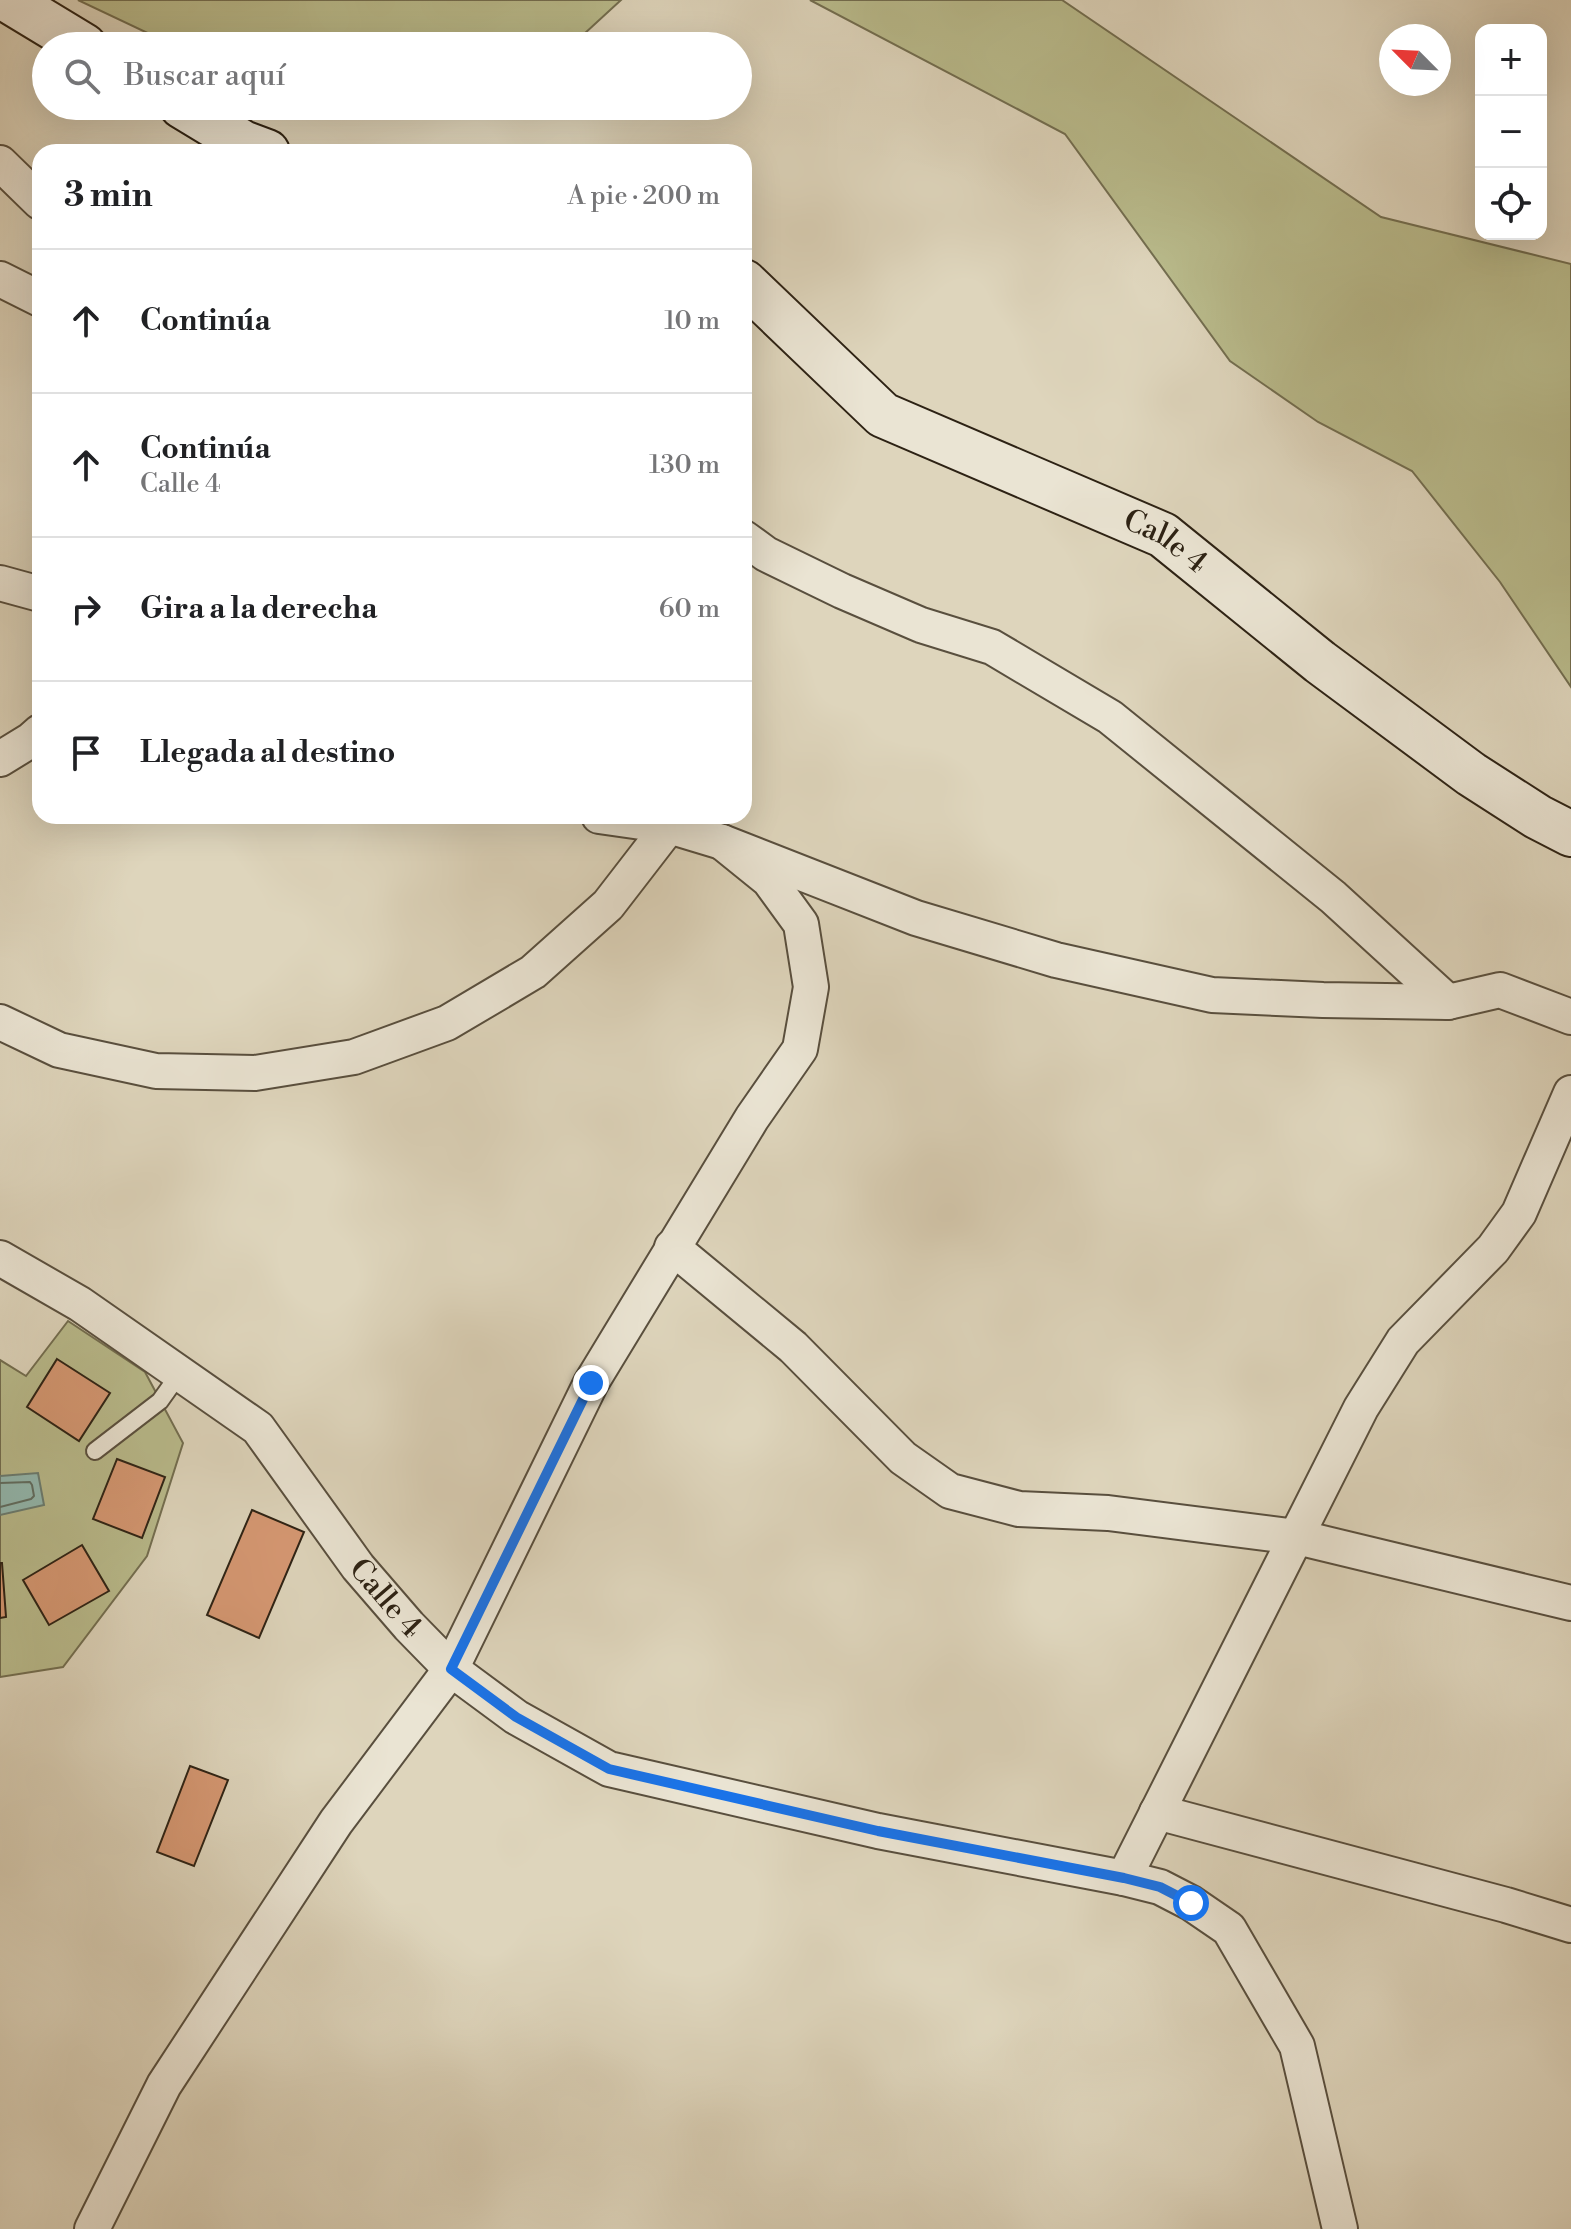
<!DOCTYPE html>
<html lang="es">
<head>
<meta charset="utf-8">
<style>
  :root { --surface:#fff; --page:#f2f2f2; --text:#202124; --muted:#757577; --line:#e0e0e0 }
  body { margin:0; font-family:"Libre Bodoni",serif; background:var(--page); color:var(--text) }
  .controls { position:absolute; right:24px; top:24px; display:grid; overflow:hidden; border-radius:16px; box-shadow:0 8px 32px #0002 }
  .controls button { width:72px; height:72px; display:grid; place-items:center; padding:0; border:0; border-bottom:2px solid var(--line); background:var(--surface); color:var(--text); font:40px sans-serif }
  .compass { position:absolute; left:1379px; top:24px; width:72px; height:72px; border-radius:50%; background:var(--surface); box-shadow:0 8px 32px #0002; rotate:294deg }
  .stop { position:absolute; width:24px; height:24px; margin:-18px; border:6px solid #1a73e8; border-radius:50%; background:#fff }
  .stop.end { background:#1a73e8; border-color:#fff; box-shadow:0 2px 8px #0008 }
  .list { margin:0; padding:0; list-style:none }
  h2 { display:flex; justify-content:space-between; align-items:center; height:104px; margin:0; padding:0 32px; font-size:34px }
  h2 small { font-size:26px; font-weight:400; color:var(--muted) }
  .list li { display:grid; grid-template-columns:52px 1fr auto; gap:24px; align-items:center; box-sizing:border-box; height:144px; padding:0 32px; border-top:2px solid var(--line) }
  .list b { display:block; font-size:30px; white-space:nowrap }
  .list p { margin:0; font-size:26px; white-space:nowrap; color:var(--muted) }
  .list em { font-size:26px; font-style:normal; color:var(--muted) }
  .icon { flex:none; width:44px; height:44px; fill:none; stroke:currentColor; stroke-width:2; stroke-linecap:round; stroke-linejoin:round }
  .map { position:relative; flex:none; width:1571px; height:2229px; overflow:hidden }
  .search { position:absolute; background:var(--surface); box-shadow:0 8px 32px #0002; left:32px; top:32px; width:720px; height:88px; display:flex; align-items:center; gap:20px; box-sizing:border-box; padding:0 28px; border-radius:44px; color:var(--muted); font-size:30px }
  .panel { position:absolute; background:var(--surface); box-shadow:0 8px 32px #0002; left:32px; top:144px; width:720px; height:680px; border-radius:24px }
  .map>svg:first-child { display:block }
</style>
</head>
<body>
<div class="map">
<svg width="1571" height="2229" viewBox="0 0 1571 2229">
  <rect width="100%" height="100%" fill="#ded5bc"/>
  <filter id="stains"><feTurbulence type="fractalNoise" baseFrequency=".0025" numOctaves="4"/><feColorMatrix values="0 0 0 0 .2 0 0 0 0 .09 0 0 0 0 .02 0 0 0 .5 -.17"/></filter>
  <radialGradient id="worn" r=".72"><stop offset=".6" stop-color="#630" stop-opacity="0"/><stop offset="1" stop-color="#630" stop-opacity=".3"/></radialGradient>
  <g fill="#b9bb8c" stroke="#736e50" stroke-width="2">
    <path d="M78,0H621L571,46H175Z"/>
    <path d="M810,0H1062L1381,217L1571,264V687L1500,582L1412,471L1318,422L1230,361L1065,134Z"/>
    <path d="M68,1321L145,1372L183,1443L147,1556L63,1667L0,1677V1360L26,1376Z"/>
  </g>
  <path fill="#93b9b0" stroke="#6a7d72" stroke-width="2" d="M38,1473L44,1505L0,1515V1476Z"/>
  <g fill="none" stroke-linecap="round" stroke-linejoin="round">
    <path stroke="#606e62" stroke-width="2" d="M0,1483L30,1482L32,1485L34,1496L31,1499L0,1507"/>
  </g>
  <g fill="#d69873" stroke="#2d2214" stroke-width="2">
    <path d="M57,1359L110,1393L79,1441L27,1407Z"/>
    <path d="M117,1459L165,1477L142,1538L93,1519Z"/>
    <path d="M252,1510L304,1532L259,1638L207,1615Z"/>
    <path d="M82,1545L109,1591L49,1625L23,1580Z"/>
    <path d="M0,1563H2L6,1617L0,1618Z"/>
    <path d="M190,1766L228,1780L194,1866L157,1852Z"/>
  </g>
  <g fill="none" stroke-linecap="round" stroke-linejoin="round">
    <g stroke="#594f3e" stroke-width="20">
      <path id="lane" d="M95,1451L160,1401L180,1373"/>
    </g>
    <g stroke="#594f3e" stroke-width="38">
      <g id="street">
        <path d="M0,163L40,202"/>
        <path d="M0,279L40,299"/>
        <path d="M744,538L766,554L842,591L921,625L992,647L1110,717L1333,897L1448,1002"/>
        <path d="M0,583L40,594"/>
        <path d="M0,759L31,740L40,732"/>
        <path d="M599,816L669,826L722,842L916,918L1056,960L1212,995L1323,1000L1448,1002L1500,990L1571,1017"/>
        <path d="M0,1022L59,1050L156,1071L255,1073L354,1057L447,1023L533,972L608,905L669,826"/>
        <path d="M672,1247L793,1347L903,1458L950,1491L1019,1509L1108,1513L1297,1537L1571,1603"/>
        <path id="s1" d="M0,1258L80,1304L258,1428L358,1567L409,1626L451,1669L516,1717L609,1769L878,1831L1124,1878L1160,1887L1191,1903L1229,1929L1297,2046L1340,2229"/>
        <path d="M1157,1812L1506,1905L1571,1925"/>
        <path d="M1124,1878L1361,1408L1403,1341L1493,1249L1519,1213L1571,1093"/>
        <path d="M92,2229L164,2085L336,1822L451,1669L591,1383L752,1118L800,1049L811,987L801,924L769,880L722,842"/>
      </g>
    </g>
    <g stroke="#2d2214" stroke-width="48">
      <g id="secondary">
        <path d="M8,0L84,46"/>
        <path d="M182,106L243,143L267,152"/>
        <path id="s2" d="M744,282L883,415L1163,535L1320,662L1471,774L1538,817L1571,834"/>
      </g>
    </g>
    <use href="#lane" stroke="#eae4d3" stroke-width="16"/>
    <use href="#street" stroke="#eae4d3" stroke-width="34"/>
    <use href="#secondary" stroke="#eae4d3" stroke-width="44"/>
  </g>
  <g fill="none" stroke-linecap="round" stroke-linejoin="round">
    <path stroke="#1a73e8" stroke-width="10" d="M591,1383L451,1669L516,1717L609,1769L878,1831L1124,1878L1160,1887L1191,1903"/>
  </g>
  <g text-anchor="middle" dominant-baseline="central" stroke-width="7" stroke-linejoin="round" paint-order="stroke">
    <g font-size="30" fill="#2d2214" stroke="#eae4d3">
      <text stroke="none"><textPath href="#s2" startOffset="502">Calle 4</textPath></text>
      <text stroke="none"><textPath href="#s1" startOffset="522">Calle 4</textPath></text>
    </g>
  </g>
  <rect width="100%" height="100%" filter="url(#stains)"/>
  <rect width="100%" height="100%" fill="url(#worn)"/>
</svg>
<div class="controls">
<button>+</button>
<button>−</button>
<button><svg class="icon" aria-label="locate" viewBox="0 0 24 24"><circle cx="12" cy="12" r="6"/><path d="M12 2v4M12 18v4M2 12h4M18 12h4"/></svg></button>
</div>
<svg class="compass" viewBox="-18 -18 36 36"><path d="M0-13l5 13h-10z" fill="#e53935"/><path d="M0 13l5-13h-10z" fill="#757577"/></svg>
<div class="stop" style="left:1191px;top:1903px"></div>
<div class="stop end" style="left:591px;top:1383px"></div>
<div class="search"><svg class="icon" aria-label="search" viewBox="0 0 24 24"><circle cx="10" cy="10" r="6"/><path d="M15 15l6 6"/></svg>Buscar aquí</div>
<section class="panel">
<h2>3 min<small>A pie · 200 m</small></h2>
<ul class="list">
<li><svg class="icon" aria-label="ahead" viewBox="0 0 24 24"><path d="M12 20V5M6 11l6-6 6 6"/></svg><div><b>Continúa</b></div><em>10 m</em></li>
<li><svg class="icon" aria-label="ahead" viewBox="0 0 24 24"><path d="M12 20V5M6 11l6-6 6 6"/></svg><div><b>Continúa</b><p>Calle 4</p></div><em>130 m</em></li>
<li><svg class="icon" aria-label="right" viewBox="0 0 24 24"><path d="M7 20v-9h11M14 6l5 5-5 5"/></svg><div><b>Gira a la derecha</b></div><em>60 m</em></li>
<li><svg class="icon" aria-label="arrive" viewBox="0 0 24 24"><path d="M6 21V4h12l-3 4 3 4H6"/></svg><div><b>Llegada al destino</b></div></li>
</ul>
</section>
</div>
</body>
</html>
